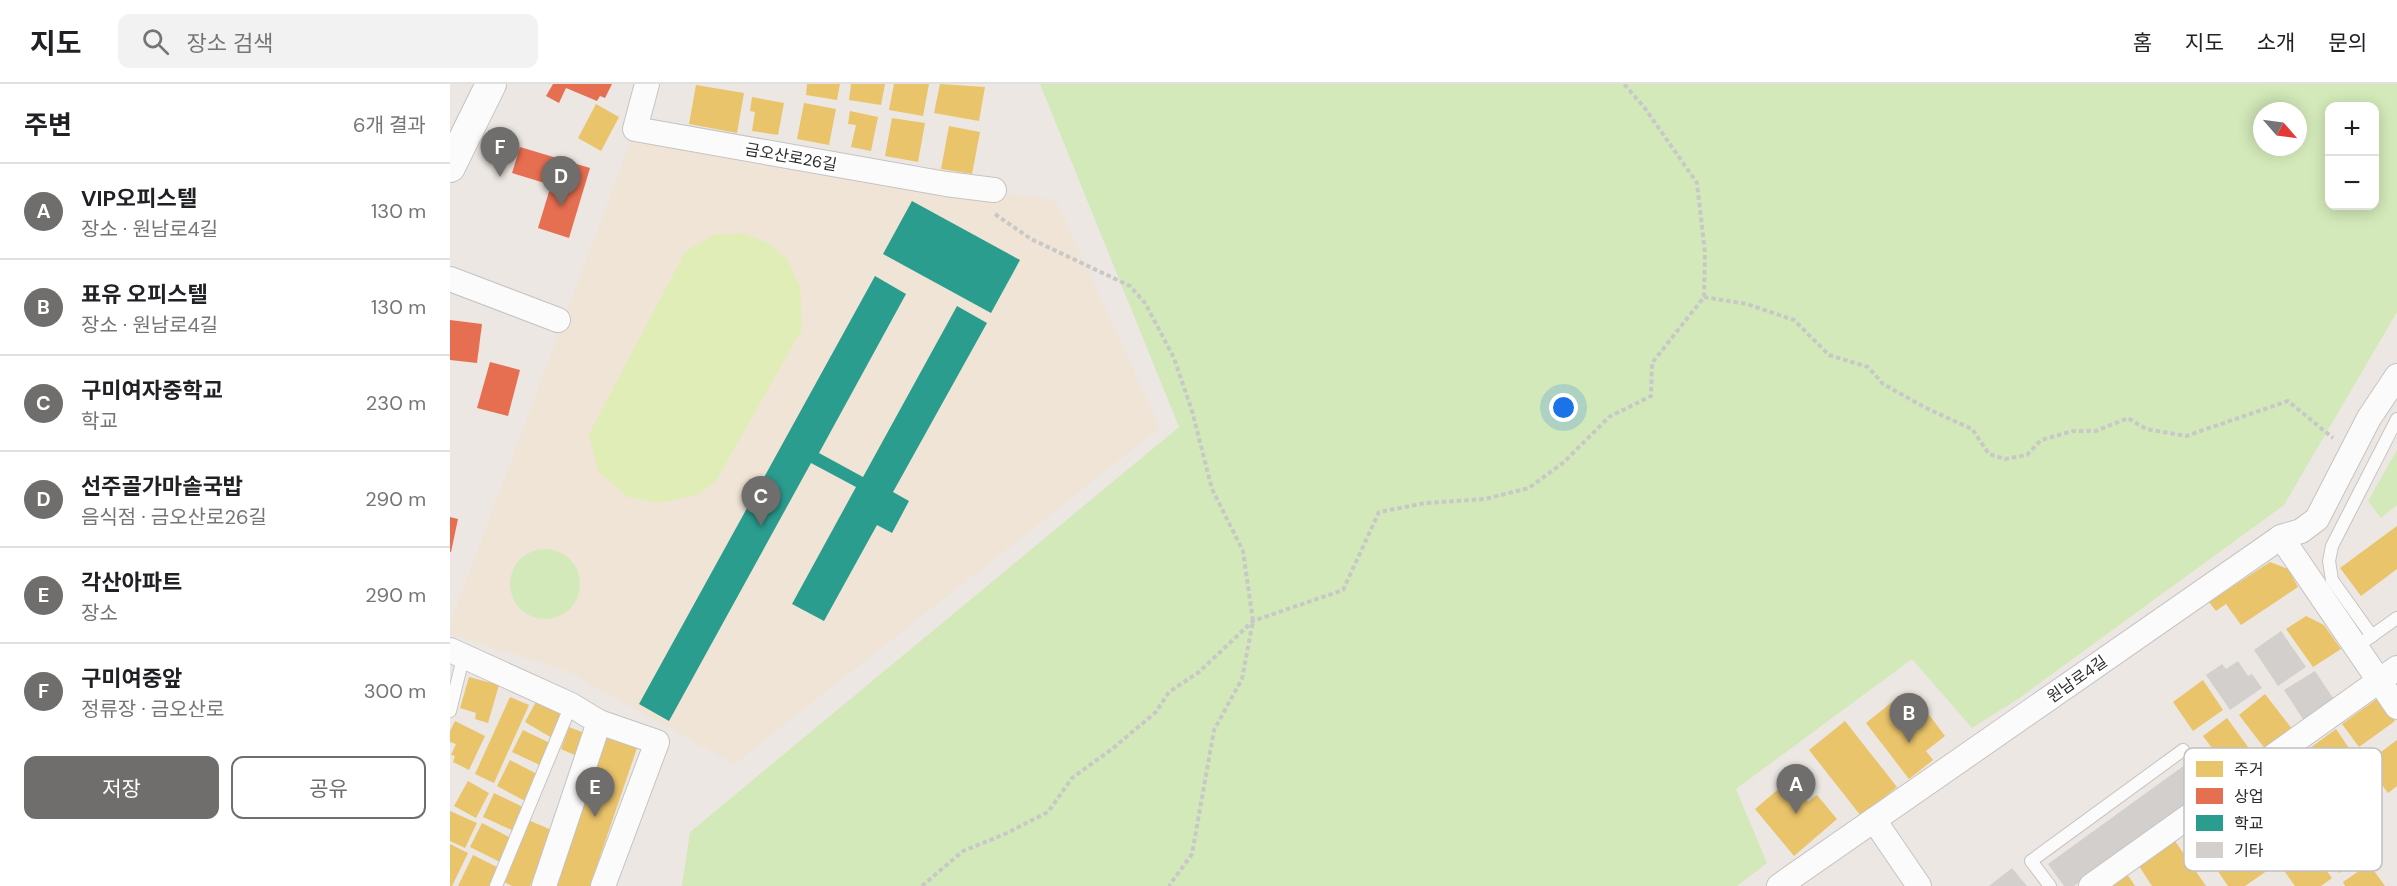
<!DOCTYPE html>
<html lang="ko">
<head>
<meta charset="utf-8">
<style>
  :root { --surface:#fff; --page:#f2f2f2; --text:#202124; --muted:#757577; --line:#e0e0e0; --accent:#706e6c }
  body { margin:0; font-family:"DM Sans","Noto Sans KR",sans-serif; background:var(--page); color:var(--text) }
  .controls { position:absolute; right:18px; top:18px; display:grid; overflow:hidden; border-radius:12px; box-shadow:0 3px 15px #0003 }
  .controls button { width:54px; height:54px; display:grid; place-items:center; padding:0; border:0; border-bottom:2px solid var(--line); background:var(--surface); color:var(--text); font:30px sans-serif }
  .compass { position:absolute; left:1803px; top:18px; width:54px; height:54px; border-radius:50%; background:var(--surface); box-shadow:0 3px 15px #0003; rotate:118deg }
  .you { position:absolute; left:1114px; top:324px; width:21px; height:21px; margin:-15px; border:4px solid #fff; border-radius:50%; background:#1a73e8; box-shadow:0 0 0 9px #1a73e833 }
  .badge { display:grid; place-items:center; width:39px; height:39px; border-radius:50%; background:var(--accent); color:#fff; font-size:20px; font-weight:700 }
  .pin { position:absolute; translate:-50% -50px; filter:drop-shadow(0 2px 3px #0008) }
  .pin::after { content:''; position:absolute; top:32px; width:21px; height:18px; background:inherit; clip-path:polygon(0 0,100% 0,50% 100%) }
  .list { margin:0; padding:0; list-style:none }
  h2 { display:flex; justify-content:space-between; align-items:center; height:78px; margin:0; padding:0 24px; font-size:26px }
  h2 small { font-size:20px; font-weight:400; color:var(--muted) }
  .list li { display:grid; grid-template-columns:39px 1fr auto; gap:18px; align-items:center; box-sizing:border-box; height:96px; padding:0 24px; border-top:2px solid var(--line) }
  .list b { display:block; font-size:22px; white-space:nowrap }
  .list p { margin:0; font-size:20px; white-space:nowrap; color:var(--muted) }
  .list em { font-size:20px; font-style:normal; color:var(--muted) }
  .actions { display:flex; gap:12px; padding:18px 24px }
  .actions a { flex:1; padding:14px 0; border:2px solid var(--accent); border-radius:12px; text-align:center; font-size:21px; color:var(--accent) }
  .actions .main { background:var(--accent); color:#fff }
  .icon { flex:none; width:33px; height:33px; fill:none; stroke:currentColor; stroke-width:2; stroke-linecap:round; stroke-linejoin:round }
  .map { position:relative; flex:none; width:1947px; height:802px; overflow:hidden }
  header { display:flex; align-items:center; gap:36px; box-sizing:border-box; height:84px; padding:0 30px; background:var(--surface); border-bottom:2px solid var(--line) }
  header strong { font-size:28px }
  nav { display:flex; gap:33px; margin-inline-start:auto; font-size:21px }
  .search { width:420px; height:54px; background:var(--page); display:flex; align-items:center; gap:15px; box-sizing:border-box; padding:0 21px; border-radius:12px; color:var(--muted); font-size:22px }
  main { display:flex }
  aside { flex:1; background:var(--surface) }
  .map>svg:first-child { display:block }
</style>
</head>
<body>
<header>
<strong>지도</strong>
<div class="search"><svg class="icon" aria-label="search" viewBox="0 0 24 24"><circle cx="10" cy="10" r="6"/><path d="M15 15l6 6"/></svg>장소 검색</div>
<nav><a>홈</a><a>지도</a><a>소개</a><a>문의</a></nav>
</header>
<main>
<aside>
<h2>주변<small>6개 결과</small></h2>
<ul class="list">
<li><span class="badge">A</span><div><b>VIP오피스텔</b><p>장소 · 원남로4길</p></div><em>130 m</em></li>
<li><span class="badge">B</span><div><b>표유 오피스텔</b><p>장소 · 원남로4길</p></div><em>130 m</em></li>
<li><span class="badge">C</span><div><b>구미여자중학교</b><p>학교</p></div><em>230 m</em></li>
<li><span class="badge">D</span><div><b>선주골가마솥국밥</b><p>음식점 · 금오산로26길</p></div><em>290 m</em></li>
<li><span class="badge">E</span><div><b>각산아파트</b><p>장소</p></div><em>290 m</em></li>
<li><span class="badge">F</span><div><b>구미여중앞</b><p>정류장 · 금오산로</p></div><em>300 m</em></li>
</ul>
<div class="actions"><a class="main">저장</a><a>공유</a></div>
</aside>
<div class="map">
<svg width="1947" height="802" viewBox="0 0 1947 802">
  <rect width="100%" height="100%" fill="#ece7e2"/>
  <path fill="#efe4d6" d="M184,48L606,117L710,344L284,680L115,586L0,550V540Z"/>
  <g fill="#d3e9b9" fill-rule="evenodd">
    <path d="M590,0H1947V228L1834,421L1568,615L1522,644L1462,575L1286,705L1317,779L1287,802H232L240,748L729,343ZM1924,22V122H1880V22ZM1812,27H1848V63H1812Z"/>
    <path d="M1947,366V421L1931,434L1918,417Z"/>
    <circle cx="95" cy="500" r="35"/>
  </g>
  <path fill="#e0edb7" d="M293,149L318,159L337,175L350,203L352,245L266,397L249,410L210,419L178,413L148,387L139,350L235,168L263,151Z"/>
  <g fill="#e9c46a">
    <path d="M357,0H390L387,16L356,11Z"/>
    <path d="M401,0H435L431,21L399,16Z"/>
    <path d="M444,0H479L473,32L439,26Z"/>
    <path d="M490,0L535,3L529,37L484,29Z"/>
    <path d="M246,1L294,9L287,49L239,40Z"/>
    <path d="M302,13L334,19L328,51L302,47L305,28L300,27Z"/>
    <path d="M354,19L386,25L379,61L347,55Z"/>
    <path d="M146,20L169,33L151,67L128,54Z"/>
    <path d="M400,27L428,33L421,67L401,63L406,41L398,40Z"/>
    <path d="M442,34L475,39L468,78L435,72Z"/>
    <path d="M499,42L530,48L522,90L491,85Z"/>
    <path d="M1947,442V485L1911,512L1890,484Z"/>
    <path d="M1820,478L1838,485L1848,503L1791,541L1776,520L1766,527L1759,518Z"/>
    <path d="M1856,532L1874,541L1891,565L1863,583L1836,545Z"/>
    <path d="M19,593L49,601L38,639L25,635L26,629L10,624Z"/>
    <path d="M1753,596L1773,626L1743,647L1723,618Z"/>
    <path d="M1452,610L1461,621L1468,616L1495,652L1476,667L1483,676L1459,695L1416,639Z"/>
    <path d="M1815,610L1846,650L1819,670L1789,631Z"/>
    <path d="M60,613L79,621L44,699L25,690Z"/>
    <path d="M1928,614L1945,637L1909,663L1892,640Z"/>
    <path d="M87,616L114,630L102,654L75,638Z"/>
    <path d="M1777,634L1806,674L1793,683L1787,675L1781,679L1770,665L1765,668L1753,652Z"/>
    <path d="M5,637L35,652L19,686L3,678L5,672L1,671L6,660L0,658V647Z"/>
    <path d="M1395,637L1447,703L1411,732L1359,666Z"/>
    <path d="M119,643L137,650L129,673L111,665Z"/>
    <path d="M1886,645L1905,673L1868,699L1849,672Z"/>
    <path d="M73,646L102,660L92,682L62,668Z"/>
    <path d="M155,653L187,664L140,802H104Z"/>
    <path d="M1947,656V702L1938,709L1916,679Z"/>
    <path d="M60,676L89,691L75,717L47,702Z"/>
    <path d="M1345,691L1360,709L1355,714L1358,718L1367,711L1387,735L1344,772L1305,725Z"/>
    <path d="M18,697L39,709L26,734L4,722Z"/>
    <path d="M44,709L75,724L64,747L33,733Z"/>
    <path d="M0,727L27,739L15,764L0,757Z"/>
    <path d="M78,736L104,747L80,802H62L52,797Z"/>
    <path d="M32,739L63,755L52,779L20,763Z"/>
    <path d="M1819,746L1837,773L1795,802H1778L1765,783Z"/>
    <path d="M1896,747L1914,771L1889,789L1871,765Z"/>
    <path d="M1725,757L1756,802H1702L1689,782Z"/>
    <path d="M0,760L18,769L2,802H0Z"/>
    <path d="M1863,768L1882,794L1871,802H1845L1835,788Z"/>
    <path d="M23,771L49,784L40,802H8Z"/>
    <path d="M1919,780L1935,802H1895L1893,798Z"/>
    <path d="M1677,790L1685,802H1658Z"/>
  </g>
  <g fill="#e76f51">
    <path d="M103,0H162L155,14L150,12L147,17L116,4L109,19L96,12Z"/>
    <path d="M70,63L140,84L119,154L88,144L101,101L62,89Z"/>
    <path d="M0,236L32,240L27,279L0,276Z"/>
    <path d="M40,278L70,286L58,332L27,324Z"/>
    <path d="M0,433L8,435L1,468H0Z"/>
  </g>
  <g fill="#2a9d8f">
    <path d="M462,117L570,176L541,229L433,170Z"/>
    <path d="M425,192L456,210L369,369L413,393L507,222L537,239L443,408L459,417L442,449L427,441L374,537L342,520L406,403L361,379L219,637L189,620Z"/>
  </g>
  <g fill="#d2cfcc">
    <path d="M1831,547L1856,583L1828,602L1804,566Z"/>
    <path d="M1788,577L1798,592L1802,590L1812,604L1780,626L1756,591L1772,580L1776,585Z"/>
    <path d="M1865,587L1889,623L1858,643L1834,606Z"/>
    <path d="M1750,670L1769,697L1624,802H1614L1598,780Z"/>
    <path d="M1562,784L1577,802H1539Z"/>
  </g>
  <g fill="none" stroke-linecap="round" stroke-linejoin="round">
    <g stroke="#c5c4c3" stroke-width="14">
      <g id="service">
        <path d="M1922,552L1882,496L1879,477L1882,462L1947,335"/>
        <path d="M1916,556L1947,534"/>
        <path d="M0,627L14,570"/>
        <path d="M46,802L121,621"/>
        <path d="M1600,802L1581,777L1733,666"/>
      </g>
    </g>
    <g stroke="#c5c4c3" stroke-width="26">
      <g id="minor">
        <path d="M197,0L185,45L496,100L544,106"/>
        <path d="M0,195L108,236"/>
        <path d="M1831,453L1947,623"/>
        <path d="M0,566L121,621L149,638L207,658L153,802"/>
        <path d="M1424,736L1469,802"/>
        <path d="M94,802L149,638"/>
        <path d="M1329,802L1831,453L1851,447L1867,435L1919,334L1947,292"/>
        <path d="M1641,802L1947,584"/>
      </g>
    </g>
    <g stroke="#c5c4c3" stroke-width="32">
      <path id="tertiary" d="M0,83L41,0"/>
    </g>
    <g stroke="#c8c8c8" stroke-width="4" stroke-dasharray="4.5 3" stroke-linecap="butt">
      <path d="M545,130L581,155L680,202L695,219L724,274L742,327L762,405L793,467L803,537L792,595L764,646L742,770L719,802"/>
      <path d="M1254,213L1297,220L1344,236L1379,271L1418,283L1433,300L1476,324L1522,345L1539,370L1555,375L1577,371L1591,356L1623,347H1646L1678,334L1696,345L1736,352L1838,317L1883,354"/>
      <path d="M472,802L513,767L555,750L598,728L622,694L662,665L706,628L719,608L749,588L803,537L893,506L929,428L976,419L1035,415L1079,404L1114,378L1159,333L1201,312L1202,279L1254,213L1255,169L1247,99L1194,23L1174,0"/>
    </g>
    <use href="#service" stroke="#fcfbfb" stroke-width="12"/>
    <use href="#minor" stroke="#fcfbfb" stroke-width="24"/>
    <use href="#tertiary" stroke="#fcfbfb" stroke-width="30"/>
  </g>
  <g text-anchor="middle" dominant-baseline="central" stroke-width="6" stroke-linejoin="round" paint-order="stroke">
    <g font-size="16" fill="#2d2d2d" stroke="#fff">
      <text transform="translate(341 73) rotate(10)">금오산로26길</text>
      <text transform="translate(1627 595) rotate(-35)">원남로4길</text>
    </g>
  </g>
  <rect x="1734" y="664" width="198" height="123" rx="9" fill="#fff" stroke="#c0c0c0" stroke-width="1.5"/>
  <rect x="1746" y="677" width="27" height="16" fill="#e9c46a"/>
  <rect x="1746" y="704" width="27" height="16" fill="#e76f51"/>
  <rect x="1746" y="731" width="27" height="16" fill="#2a9d8f"/>
  <rect x="1746" y="758" width="27" height="16" fill="#d2cfcc"/>
  <g font-size="16" fill="#2d2d2d">
    <text x="1784" y="691">주거</text>
    <text x="1784" y="718">상업</text>
    <text x="1784" y="745">학교</text>
    <text x="1784" y="772">기타</text>
  </g>
</svg>
<div class="controls">
<button>+</button>
<button>−</button>
</div>
<svg class="compass" viewBox="-18 -18 36 36"><path d="M0-13l5 13h-10z" fill="#e53935"/><path d="M0 13l5-13h-10z" fill="#757577"/></svg>
<div class="you"></div>
<div class="pin badge" style="left:1346px;top:730px">A</div>
<div class="pin badge" style="left:1459px;top:659px">B</div>
<div class="pin badge" style="left:311px;top:442px">C</div>
<div class="pin badge" style="left:111px;top:122px">D</div>
<div class="pin badge" style="left:145px;top:733px">E</div>
<div class="pin badge" style="left:50px;top:93px">F</div>
</div>
</main>
</body>
</html>
